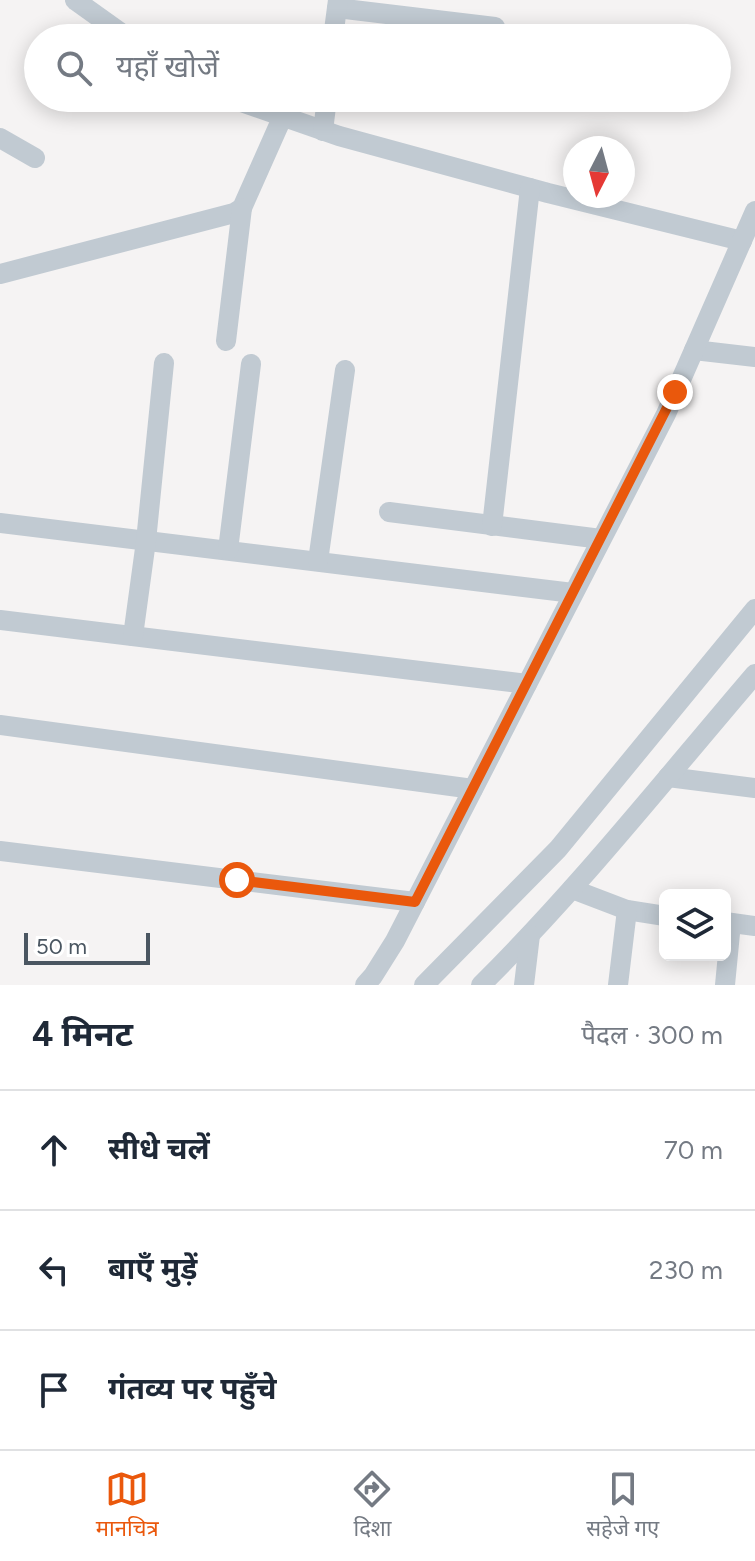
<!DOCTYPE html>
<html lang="hi">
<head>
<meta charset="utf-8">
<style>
  :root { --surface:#fff; --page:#f2f2f3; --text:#1f2937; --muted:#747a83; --line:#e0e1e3; --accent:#ea580c }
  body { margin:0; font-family:Figtree,"Noto Sans Devanagari",sans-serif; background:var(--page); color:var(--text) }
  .controls { position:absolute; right:24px; bottom:24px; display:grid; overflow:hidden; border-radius:12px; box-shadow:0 4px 20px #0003 }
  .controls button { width:72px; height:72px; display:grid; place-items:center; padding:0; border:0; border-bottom:2px solid var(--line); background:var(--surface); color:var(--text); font:40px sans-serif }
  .compass { position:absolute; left:563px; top:136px; width:72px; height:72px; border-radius:50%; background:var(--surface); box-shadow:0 4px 20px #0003; rotate:186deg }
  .scale { position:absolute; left:24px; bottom:20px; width:126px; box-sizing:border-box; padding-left:8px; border:4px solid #4a5661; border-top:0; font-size:22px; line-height:28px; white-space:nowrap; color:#4a5661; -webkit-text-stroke:6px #fff; paint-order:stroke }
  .stop { position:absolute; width:24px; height:24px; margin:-18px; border:6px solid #ea580c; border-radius:50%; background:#fff }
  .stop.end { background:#ea580c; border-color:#fff; box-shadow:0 2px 8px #0008 }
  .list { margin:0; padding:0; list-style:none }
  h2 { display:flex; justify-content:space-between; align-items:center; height:104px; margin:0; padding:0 32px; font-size:34px }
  h2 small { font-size:26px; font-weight:400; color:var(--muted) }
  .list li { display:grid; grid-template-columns:52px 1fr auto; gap:24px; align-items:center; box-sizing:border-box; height:120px; padding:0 32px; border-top:2px solid var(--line) }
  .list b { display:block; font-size:30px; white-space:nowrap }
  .list em { font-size:26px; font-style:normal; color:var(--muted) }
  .icon { flex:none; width:44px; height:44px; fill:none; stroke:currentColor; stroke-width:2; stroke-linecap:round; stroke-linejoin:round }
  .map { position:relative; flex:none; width:755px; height:985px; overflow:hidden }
  .search { position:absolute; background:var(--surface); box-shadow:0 4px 20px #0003; left:24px; right:24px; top:24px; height:88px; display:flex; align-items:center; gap:20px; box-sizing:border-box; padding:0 28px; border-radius:44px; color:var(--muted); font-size:30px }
  .sheet { height:464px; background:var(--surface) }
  nav { display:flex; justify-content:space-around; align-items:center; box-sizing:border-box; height:112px; border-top:2px solid var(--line); background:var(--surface); font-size:22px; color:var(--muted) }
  nav a { display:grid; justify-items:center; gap:4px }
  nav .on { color:var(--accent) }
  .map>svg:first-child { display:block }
</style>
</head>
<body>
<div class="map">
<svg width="755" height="985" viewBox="0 0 755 985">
  <rect width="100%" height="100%" fill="#f5f3f3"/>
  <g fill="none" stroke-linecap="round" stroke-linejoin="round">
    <g stroke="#c1cad2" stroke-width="20">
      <path d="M75,0L128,38"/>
      <path d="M337,8L495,27"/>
      <path d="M333,38L338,0"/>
      <path d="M230,98L339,136L548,193L742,241"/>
      <path d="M323,131L327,98"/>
      <path d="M0,138L35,158"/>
      <path d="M0,274L234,213L242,208L282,118"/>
      <path d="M226,341L242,208"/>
      <path d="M694,350L755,357"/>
      <path d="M389,512L601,539"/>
      <path d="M0,523L573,593"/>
      <path d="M492,526L530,188"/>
      <path d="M228,550L251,364"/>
      <path d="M318,561L345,370"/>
      <path d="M0,620L527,684"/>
      <path d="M133,636L146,541L164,363"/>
      <path d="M0,725L473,789"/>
      <path d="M668,777L755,788"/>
      <path d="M0,851L415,902"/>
      <path d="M572,889L627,910L665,916"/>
      <path d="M725,922L755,926"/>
      <path d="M365,985L373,976L395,941L666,414L755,211"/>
      <path d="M424,985L558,849L755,609"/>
      <path d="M481,985C579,888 665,779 755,674"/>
      <path d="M524,985L530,935"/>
      <path d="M618,985L627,910"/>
      <path d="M725,985L731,923"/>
    </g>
  </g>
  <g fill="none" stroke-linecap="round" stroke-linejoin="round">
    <path stroke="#ea580c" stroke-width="10" d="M237,880L415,902L675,392"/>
  </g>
</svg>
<div class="controls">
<button><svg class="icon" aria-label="layers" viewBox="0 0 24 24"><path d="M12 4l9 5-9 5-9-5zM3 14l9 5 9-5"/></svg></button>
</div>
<svg class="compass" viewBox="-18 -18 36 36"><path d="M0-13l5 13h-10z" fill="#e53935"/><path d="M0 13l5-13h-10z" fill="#747a83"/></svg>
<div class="scale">50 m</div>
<div class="stop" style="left:237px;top:880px"></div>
<div class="stop end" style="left:675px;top:392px"></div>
<div class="search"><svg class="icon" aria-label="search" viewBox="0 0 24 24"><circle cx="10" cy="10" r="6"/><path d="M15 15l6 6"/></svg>यहाँ खोजें</div>
</div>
<section class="sheet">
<h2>4 मिनट<small>पैदल · 300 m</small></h2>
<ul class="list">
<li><svg class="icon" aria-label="ahead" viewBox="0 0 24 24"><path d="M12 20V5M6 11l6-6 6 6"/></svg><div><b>सीधे चलें</b></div><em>70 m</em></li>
<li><svg class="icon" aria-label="left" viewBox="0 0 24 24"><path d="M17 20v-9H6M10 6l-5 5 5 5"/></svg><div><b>बाएँ मुड़ें</b></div><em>230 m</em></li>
<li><svg class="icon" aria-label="arrive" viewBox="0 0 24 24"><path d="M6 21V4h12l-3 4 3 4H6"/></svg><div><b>गंतव्य पर पहुँचे</b></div></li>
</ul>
</section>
<nav>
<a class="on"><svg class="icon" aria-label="map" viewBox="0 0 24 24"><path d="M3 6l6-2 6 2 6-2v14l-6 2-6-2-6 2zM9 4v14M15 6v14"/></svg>मानचित्र</a>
<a><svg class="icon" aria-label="directions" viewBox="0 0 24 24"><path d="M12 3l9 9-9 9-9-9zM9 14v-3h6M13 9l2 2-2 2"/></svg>दिशा</a>
<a><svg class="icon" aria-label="saved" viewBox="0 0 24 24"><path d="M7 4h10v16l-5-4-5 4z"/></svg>सहेजे गए</a>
</nav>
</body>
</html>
